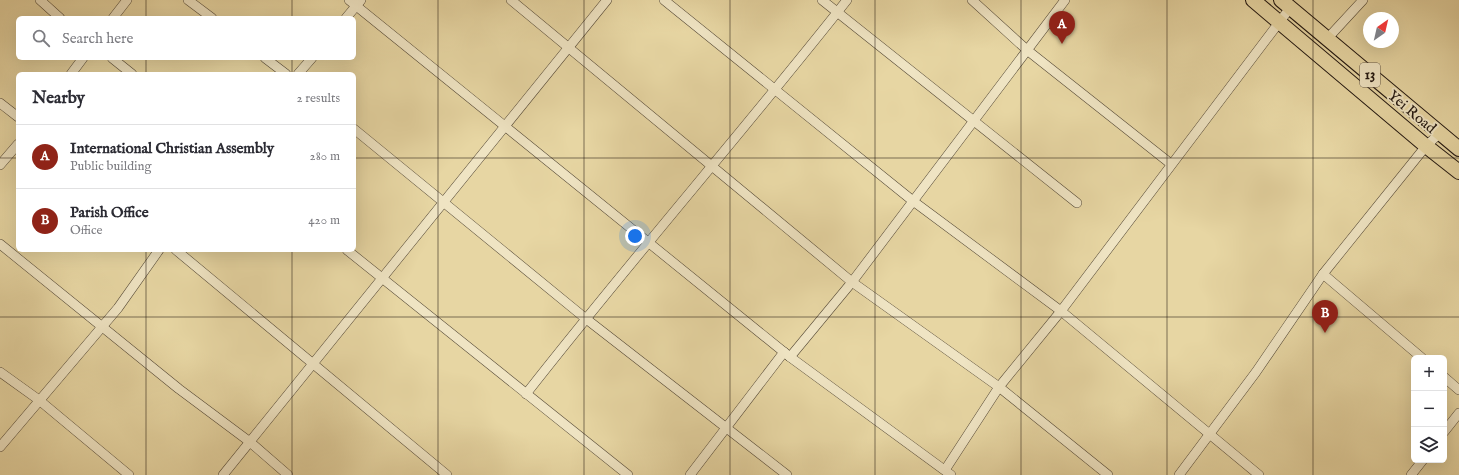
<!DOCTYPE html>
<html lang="en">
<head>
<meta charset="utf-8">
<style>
  :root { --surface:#fff; --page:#f2f2f3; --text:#2b2b33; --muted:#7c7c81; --line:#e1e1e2; --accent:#8f2418 }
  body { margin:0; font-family:"IM FELL English",serif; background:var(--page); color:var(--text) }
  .controls { position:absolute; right:12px; bottom:12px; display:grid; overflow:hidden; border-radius:6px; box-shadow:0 4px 16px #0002 }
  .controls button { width:36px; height:36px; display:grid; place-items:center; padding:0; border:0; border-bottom:1px solid var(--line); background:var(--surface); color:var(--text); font:20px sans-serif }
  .compass { position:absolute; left:1363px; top:12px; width:36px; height:36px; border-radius:50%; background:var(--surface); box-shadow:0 4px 16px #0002; rotate:34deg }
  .you { position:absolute; left:635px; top:236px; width:14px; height:14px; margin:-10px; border:3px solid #fff; border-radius:50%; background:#1a73e8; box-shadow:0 0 0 6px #1a73e833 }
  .badge { display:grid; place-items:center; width:26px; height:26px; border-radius:50%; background:var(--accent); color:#fff; font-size:13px; font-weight:700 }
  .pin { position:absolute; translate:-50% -33px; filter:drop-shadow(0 1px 2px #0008) }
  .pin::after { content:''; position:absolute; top:21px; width:14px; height:12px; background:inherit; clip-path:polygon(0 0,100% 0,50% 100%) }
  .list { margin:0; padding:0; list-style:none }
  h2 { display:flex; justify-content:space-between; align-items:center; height:52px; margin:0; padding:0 16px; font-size:17px }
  h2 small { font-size:13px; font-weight:400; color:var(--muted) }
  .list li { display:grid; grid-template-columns:26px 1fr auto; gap:12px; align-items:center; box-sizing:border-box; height:64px; padding:0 16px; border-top:1px solid var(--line) }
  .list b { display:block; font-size:15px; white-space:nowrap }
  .list p { margin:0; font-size:13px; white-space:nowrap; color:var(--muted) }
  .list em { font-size:13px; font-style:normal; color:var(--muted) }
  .icon { flex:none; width:22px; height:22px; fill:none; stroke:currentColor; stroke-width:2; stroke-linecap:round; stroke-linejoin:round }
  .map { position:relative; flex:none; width:1459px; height:475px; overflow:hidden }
  .search { position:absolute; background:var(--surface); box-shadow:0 4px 16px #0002; left:16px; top:16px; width:340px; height:44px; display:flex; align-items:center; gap:10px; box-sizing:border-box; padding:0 14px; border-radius:6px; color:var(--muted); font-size:15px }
  .panel { position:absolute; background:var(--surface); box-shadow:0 4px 16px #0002; left:16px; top:72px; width:340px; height:180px; border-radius:6px }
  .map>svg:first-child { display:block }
</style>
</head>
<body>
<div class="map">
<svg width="1459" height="475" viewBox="0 0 1459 475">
  <rect width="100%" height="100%" fill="#e7d6a3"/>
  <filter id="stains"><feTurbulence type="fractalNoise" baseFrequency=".005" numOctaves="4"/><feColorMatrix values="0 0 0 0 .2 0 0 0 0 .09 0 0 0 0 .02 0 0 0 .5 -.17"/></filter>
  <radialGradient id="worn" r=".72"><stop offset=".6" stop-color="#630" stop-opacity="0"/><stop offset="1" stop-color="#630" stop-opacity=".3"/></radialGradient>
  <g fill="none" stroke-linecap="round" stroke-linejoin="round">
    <g stroke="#544836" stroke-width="10">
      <g id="street">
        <path d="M40,0L60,18"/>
        <path d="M188,0L212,18"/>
        <path d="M349,0L790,357L951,475"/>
        <path d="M511,0L852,282L999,387L1108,475"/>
        <path d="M664,0L913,201L1061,311L1259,475"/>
        <path d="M822,0L1077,203"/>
        <path d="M972,0L1027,50L1171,164"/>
        <path d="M113,18L127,0"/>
        <path d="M346,18L361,0"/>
        <path d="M1327,39L1363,0"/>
        <path d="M112,58L132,74"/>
        <path d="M265,58L286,74"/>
        <path d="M71,74L83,58"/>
        <path d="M298,74L312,58"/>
        <path d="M0,103L18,117"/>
        <path d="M354,129L585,318L787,475"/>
        <path d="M0,165L18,144"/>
        <path d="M0,244L179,389L250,442L288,475"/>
        <path d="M176,250L447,475"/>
        <path d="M347,250L628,475"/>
        <path d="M1323,274L1422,358"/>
        <path d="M790,357L852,282L1065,0"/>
        <path d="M0,372L39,400L129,475"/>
        <path d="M1444,377L1459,390"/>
        <path d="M526,394C630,261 742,133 847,0"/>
        <path d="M1444,432L1459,413"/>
        <path d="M0,447L118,308L159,250"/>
        <path d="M945,470L999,387L1061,311L1290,8"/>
        <path d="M223,475L607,0"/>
        <path d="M690,475L784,352"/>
        <path d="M1179,475L1256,372L1323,274L1426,146L1439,134"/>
        <path d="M1411,475L1423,460"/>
      </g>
    </g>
    <g stroke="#231811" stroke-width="16">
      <g id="primary">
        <path d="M1253,0L1426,146L1459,172"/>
        <path d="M1281,0L1459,149"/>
      </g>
    </g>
    <use href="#street" stroke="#efe4c3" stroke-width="9"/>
    <use href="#primary" stroke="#e7d6a3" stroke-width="14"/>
  </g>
  <path fill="none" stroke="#231811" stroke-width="1" stroke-opacity="0.55" d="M146,0V18M292,0V18M438,0V475M584,0V475M730,0V475M875,0V475M1021,0V475M1167,0V475M1313,0V475M146,58V74M292,58V74M0,158H18M354,158H1459M146,250V475M292,250V475M0,317H1459"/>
  <g text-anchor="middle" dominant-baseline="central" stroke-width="4" stroke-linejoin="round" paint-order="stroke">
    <rect fill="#efe4c3" stroke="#605546" stroke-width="1" x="1360" y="63" width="20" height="24" rx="3"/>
    <g font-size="14" font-weight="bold" fill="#231811">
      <text x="1370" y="75">13</text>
    </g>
    <g font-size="15" fill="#231811" stroke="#efe4c3">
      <text transform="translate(1412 112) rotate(40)">Yei Road</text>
    </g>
  </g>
  <rect width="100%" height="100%" filter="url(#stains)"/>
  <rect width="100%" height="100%" fill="url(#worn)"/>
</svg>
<div class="controls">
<button>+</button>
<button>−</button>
<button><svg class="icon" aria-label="layers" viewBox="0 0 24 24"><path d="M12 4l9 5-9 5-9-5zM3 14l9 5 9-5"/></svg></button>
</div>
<svg class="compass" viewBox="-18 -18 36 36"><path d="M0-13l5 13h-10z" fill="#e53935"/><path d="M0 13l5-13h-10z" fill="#7c7c81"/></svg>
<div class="you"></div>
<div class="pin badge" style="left:1062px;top:44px">A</div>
<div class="pin badge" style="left:1325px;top:333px">B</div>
<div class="search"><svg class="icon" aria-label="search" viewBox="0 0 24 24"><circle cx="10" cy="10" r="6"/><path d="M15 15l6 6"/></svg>Search here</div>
<section class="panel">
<h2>Nearby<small>2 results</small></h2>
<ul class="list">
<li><span class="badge">A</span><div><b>International Christian Assembly</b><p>Public building</p></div><em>280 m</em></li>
<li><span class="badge">B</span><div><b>Parish Office</b><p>Office</p></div><em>420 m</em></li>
</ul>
</section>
</div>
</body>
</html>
